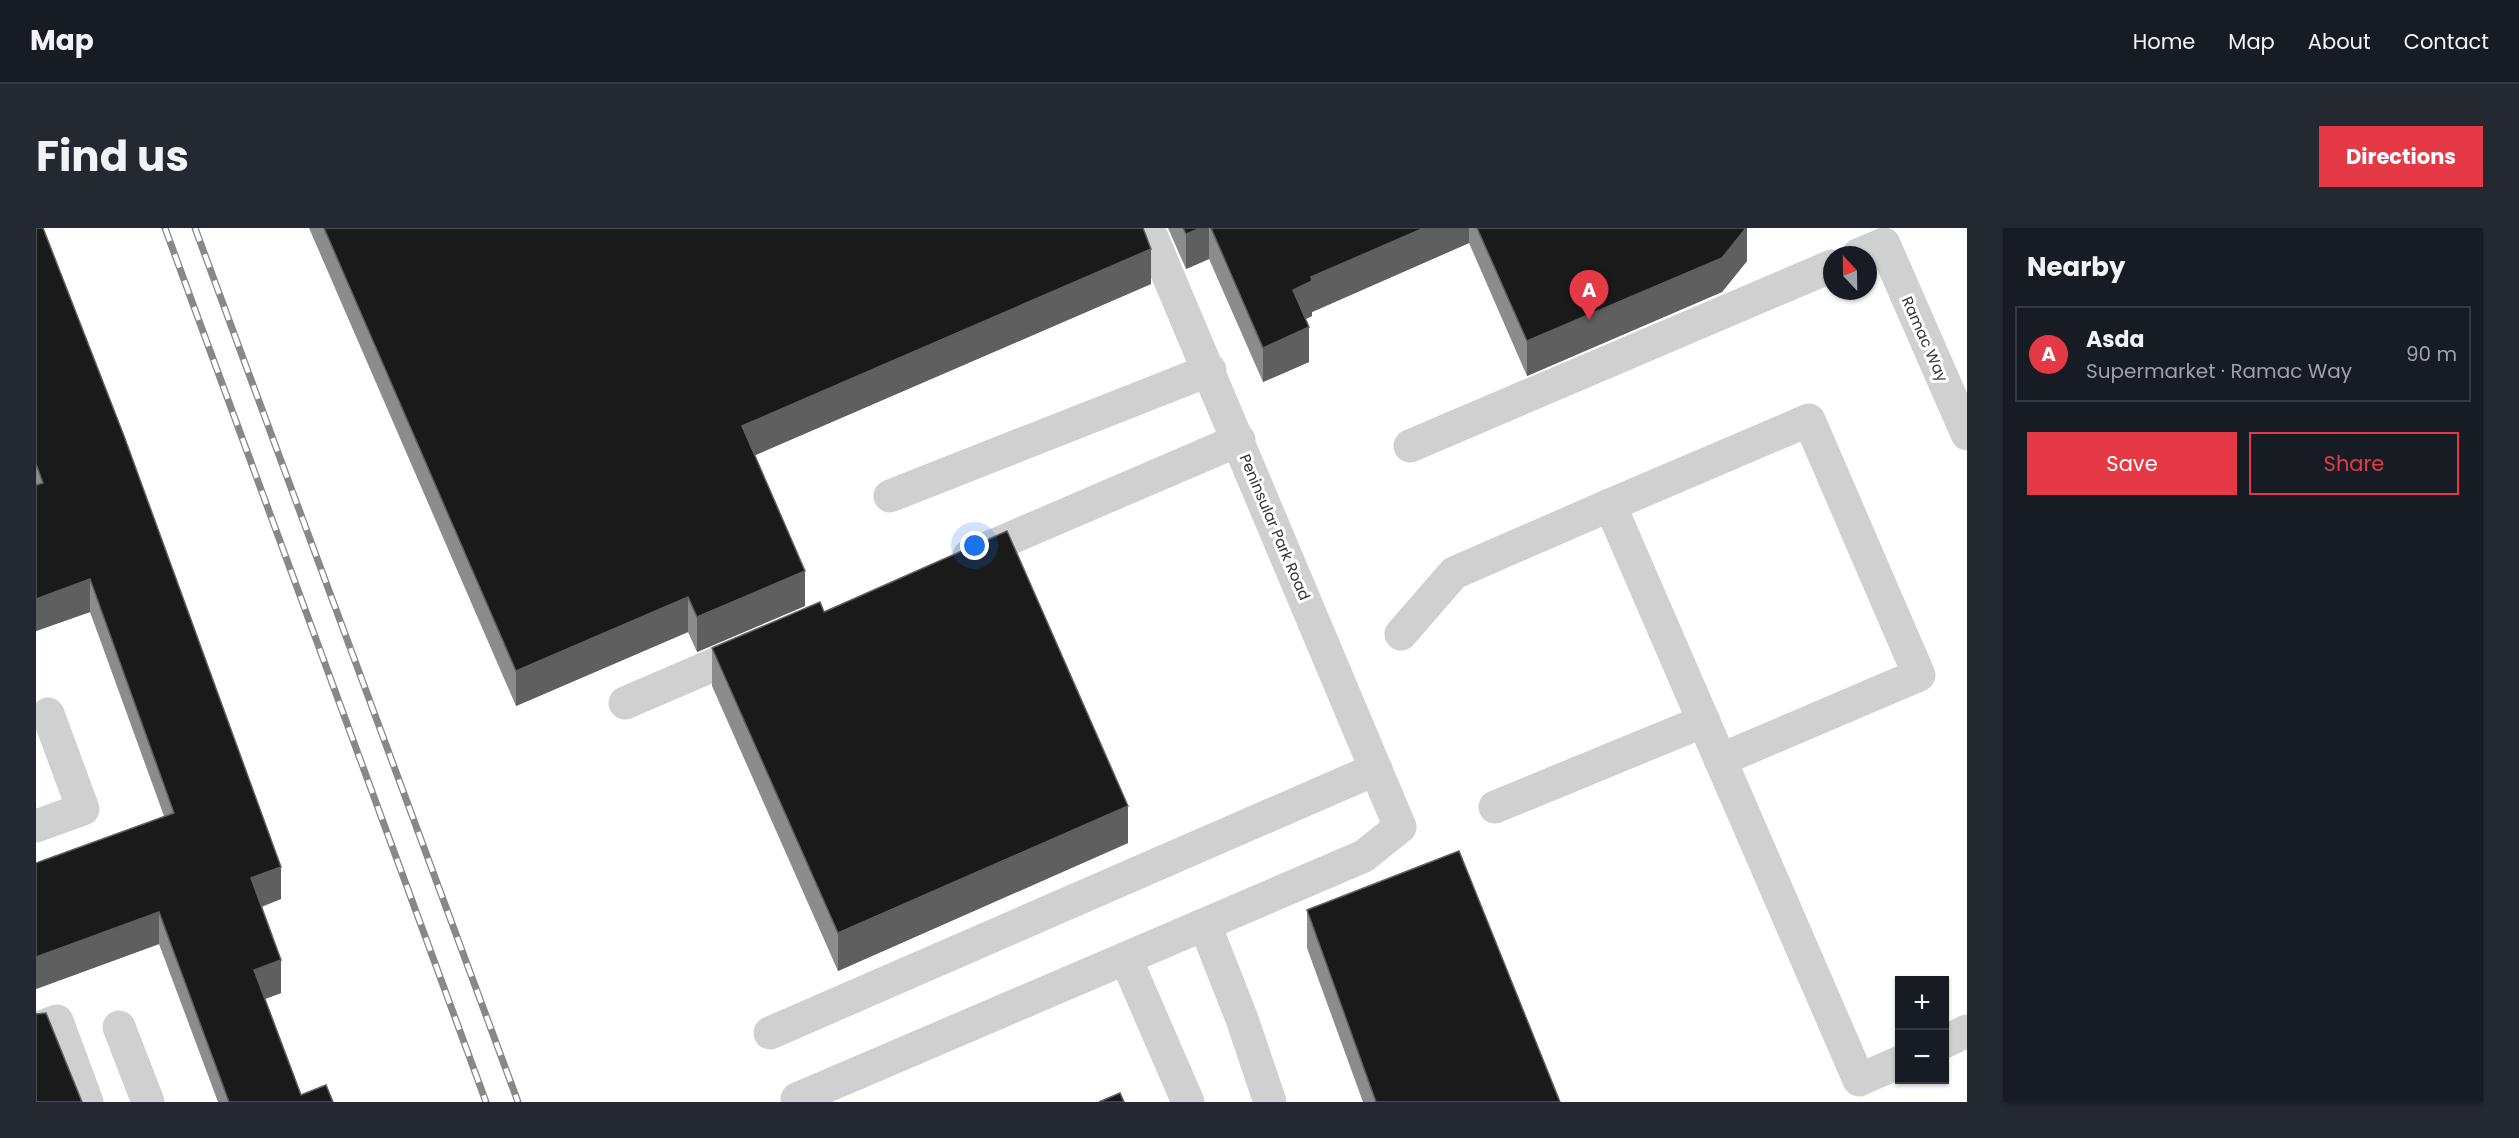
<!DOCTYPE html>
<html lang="en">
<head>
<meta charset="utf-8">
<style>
  :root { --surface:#171b24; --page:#242831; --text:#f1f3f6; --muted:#9ea1a6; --line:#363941; --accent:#e63946 }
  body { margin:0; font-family:Poppins,sans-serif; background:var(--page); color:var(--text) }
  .controls { position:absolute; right:18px; bottom:18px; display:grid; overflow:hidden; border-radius:0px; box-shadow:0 2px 4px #0004 }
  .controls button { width:54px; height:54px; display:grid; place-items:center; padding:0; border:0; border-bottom:2px solid var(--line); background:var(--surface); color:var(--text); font:30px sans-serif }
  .compass { position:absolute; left:1787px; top:18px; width:54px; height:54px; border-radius:50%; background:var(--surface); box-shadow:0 2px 4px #0004; rotate:338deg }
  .you { position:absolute; left:939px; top:318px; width:21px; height:21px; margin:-15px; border:4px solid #fff; border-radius:50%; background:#1a73e8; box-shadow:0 0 0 9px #1a73e833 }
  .badge { display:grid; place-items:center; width:39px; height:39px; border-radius:50%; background:var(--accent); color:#fff; font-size:20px; font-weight:700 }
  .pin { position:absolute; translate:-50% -50px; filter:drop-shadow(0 2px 3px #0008) }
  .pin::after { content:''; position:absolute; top:32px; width:21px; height:18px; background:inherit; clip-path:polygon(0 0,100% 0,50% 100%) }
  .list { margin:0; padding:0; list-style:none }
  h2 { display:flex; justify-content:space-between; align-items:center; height:78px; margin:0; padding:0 24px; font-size:26px }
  h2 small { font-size:20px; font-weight:400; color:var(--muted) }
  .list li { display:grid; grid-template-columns:39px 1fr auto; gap:18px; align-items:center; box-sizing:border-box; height:96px; margin:0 12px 12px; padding:0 12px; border:2px solid var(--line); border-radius:0px }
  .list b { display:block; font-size:22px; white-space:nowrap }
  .list p { margin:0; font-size:20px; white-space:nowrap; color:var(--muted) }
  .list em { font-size:20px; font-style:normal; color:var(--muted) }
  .actions { display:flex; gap:12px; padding:18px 24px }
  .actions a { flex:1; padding:14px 0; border:2px solid var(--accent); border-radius:0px; text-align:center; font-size:21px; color:var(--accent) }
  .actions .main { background:var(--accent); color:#fff }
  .map { position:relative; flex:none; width:1931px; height:874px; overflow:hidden; border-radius:0px }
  header { display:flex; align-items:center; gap:36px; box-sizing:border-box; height:84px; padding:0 30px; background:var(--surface); border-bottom:2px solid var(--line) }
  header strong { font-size:28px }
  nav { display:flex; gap:33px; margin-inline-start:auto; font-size:21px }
  .intro { display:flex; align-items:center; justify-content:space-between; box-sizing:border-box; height:144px; padding:0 36px }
  h1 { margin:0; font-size:42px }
  .button { padding:15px 27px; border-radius:0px; background:var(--accent); color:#fff; font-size:21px; font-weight:700 }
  main { display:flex; gap:36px; padding:0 36px }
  aside { flex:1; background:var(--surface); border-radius:0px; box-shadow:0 2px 4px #0004 }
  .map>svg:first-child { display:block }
</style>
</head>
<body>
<header>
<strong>Map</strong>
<nav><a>Home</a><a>Map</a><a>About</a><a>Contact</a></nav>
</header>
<div class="intro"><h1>Find us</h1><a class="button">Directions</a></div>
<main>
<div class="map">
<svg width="1931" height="874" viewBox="0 0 1931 874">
  <rect width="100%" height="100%" fill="#fff"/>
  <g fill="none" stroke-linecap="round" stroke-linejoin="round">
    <g stroke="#d0d0d0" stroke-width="33">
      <path d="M1822,27L1848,16L1931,206"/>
      <path d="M1374,218L1796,38"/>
      <path d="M854,268L1174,142"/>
      <path d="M933,328L1203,212"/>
      <path d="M1365,406L1418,345L1574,277"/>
      <path d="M589,475L717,420"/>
      <path d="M1684,532L1883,447L1773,192L1574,277L1823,852L1864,834"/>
      <path d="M1459,579L1668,493"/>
      <path d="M0,598L47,581L12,486"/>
      <path d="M1169,697L1206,791L1234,874"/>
      <path d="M1090,731L1152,874"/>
      <path d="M83,799L112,874"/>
      <path d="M0,801L21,793L51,874"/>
      <path d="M734,805L1340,541"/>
      <path d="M1908,814L1931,803"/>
      <path d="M763,874L761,871L1328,628L1364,599L1112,0"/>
    </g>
    <g stroke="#888" stroke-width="7">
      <g id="rail">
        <path d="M129,0L450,874"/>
        <path d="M159,0L482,874"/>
      </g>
    </g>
    <use href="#rail" stroke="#fff" stroke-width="4.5" stroke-dasharray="14" stroke-linecap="butt"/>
  </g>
  <g fill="#8c8c8c">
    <path d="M0,0L245,671L226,679L245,765L229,771L265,867L297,874H182L123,716L0,761L128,588L54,384L0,403Z"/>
    <path d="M273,0H1107L1115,56L719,227L769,378L661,424L652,404L480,478Z"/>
    <path d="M1132,0H1711V33L1686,64L1491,148L1433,15L1276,84V88L1269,91L1273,134L1227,154L1173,31L1150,41Z"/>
    <path d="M788,384L1092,615L802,743L676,458V420Z"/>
    <path d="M1271,682L1524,874H1327L1271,720Z"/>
  </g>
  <g fill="#5f5f5f">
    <path d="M1165,0H1173V31L1150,41V6Z"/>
    <path d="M1388,0H1433V15L1276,84V88L1257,97V62L1275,49Z"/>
    <path d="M1710,0H1711V33L1686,64L1491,148V113Z"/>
    <path d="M1115,21V56L706,233V198Z"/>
    <path d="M1273,99V134L1227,154V120Z"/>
    <path d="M769,343V378L661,424V389Z"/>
    <path d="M54,351V384L0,403V371Z"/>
    <path d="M652,369V404L480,478V443Z"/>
    <path d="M1092,578V615L802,743V705Z"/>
    <path d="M245,639V671L215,682V650Z"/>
    <path d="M123,684V716L0,761V729Z"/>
    <path d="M245,732V765L218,775V742Z"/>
  </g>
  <g fill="#1a1a1a" stroke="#5f5f5f" stroke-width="1.5">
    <path d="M0,0H7L88,208L245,639L215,650L245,732L218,742L265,867L290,857L297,874H193L123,684L0,729V635L138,585L54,351L0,371V257L7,255L0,236Z"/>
    <path d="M288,0H1107L1115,21L706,198L769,343L661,389L652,369L480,443Z"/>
    <path d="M1147,0H1165L1150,6Z"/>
    <path d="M1175,0H1388L1275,49L1276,53L1257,62L1273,99L1227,120Z"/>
    <path d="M1441,0H1710L1686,30L1491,113Z"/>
    <path d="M971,303L1092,578L802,705L676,420L784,374L788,384Z"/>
    <path d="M1423,623L1524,874H1340L1271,682Z"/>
    <path d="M10,785L46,874H0V786Z"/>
    <path d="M1084,865L1088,874H1063Z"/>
  </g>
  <g text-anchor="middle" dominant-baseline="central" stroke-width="6" stroke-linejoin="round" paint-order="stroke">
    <g font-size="15" fill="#333" stroke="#fff">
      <text transform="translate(1889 111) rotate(66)">Ramac Way</text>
      <text transform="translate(1239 299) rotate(67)">Peninsular Park Road</text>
    </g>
  </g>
</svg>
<div class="controls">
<button>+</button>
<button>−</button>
</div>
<svg class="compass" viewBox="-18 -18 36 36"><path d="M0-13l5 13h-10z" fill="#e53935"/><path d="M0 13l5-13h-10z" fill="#9ea1a6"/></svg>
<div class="you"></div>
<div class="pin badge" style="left:1553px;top:92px">A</div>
</div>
<aside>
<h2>Nearby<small></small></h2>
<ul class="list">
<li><span class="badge">A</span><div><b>Asda</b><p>Supermarket · Ramac Way</p></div><em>90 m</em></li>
</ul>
<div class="actions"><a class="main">Save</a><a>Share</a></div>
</aside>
</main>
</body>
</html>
